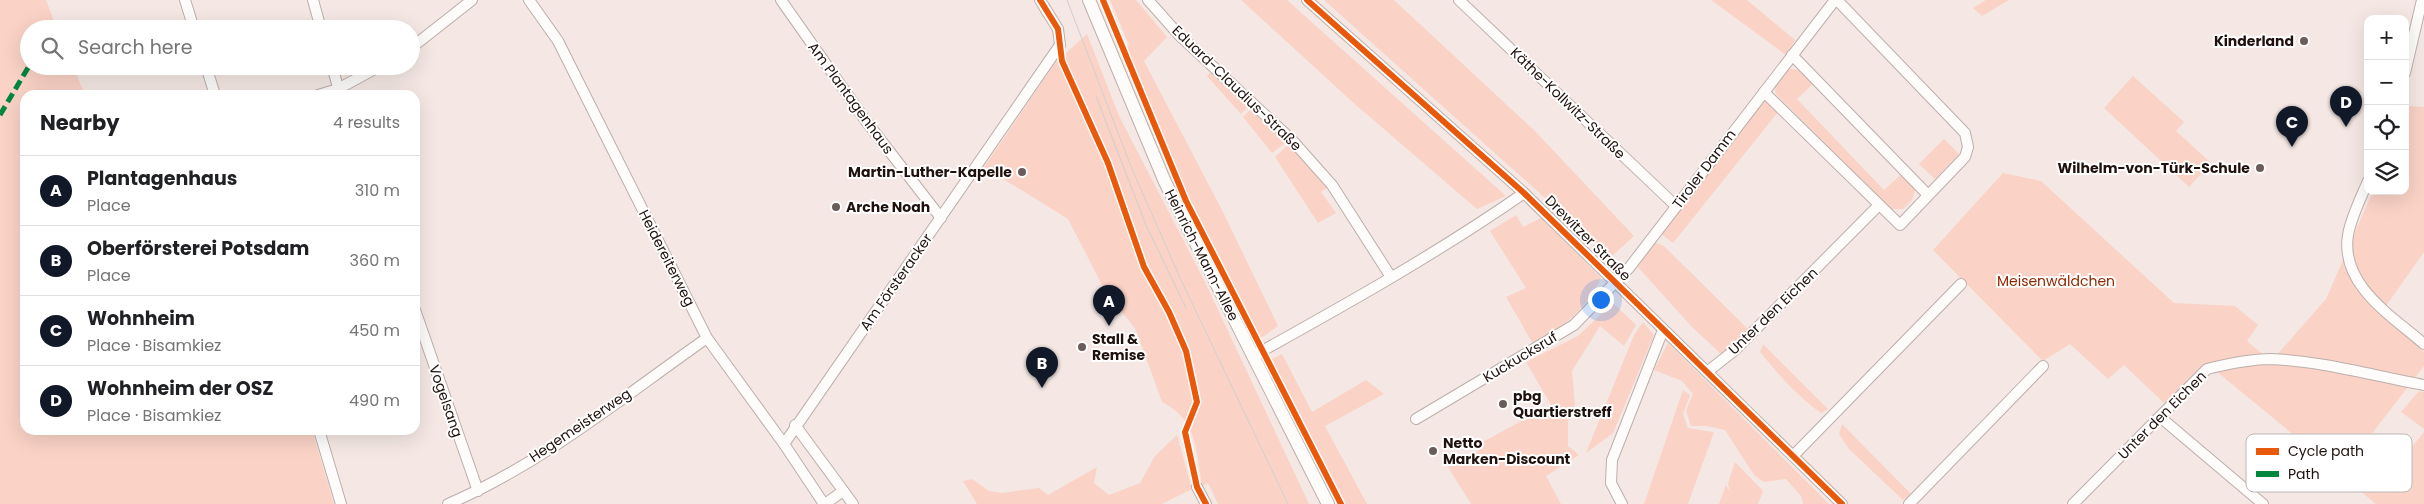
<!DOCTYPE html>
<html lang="en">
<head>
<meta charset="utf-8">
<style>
  :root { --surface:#fff; --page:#f6f6f6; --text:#202124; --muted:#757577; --line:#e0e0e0; --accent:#111827 }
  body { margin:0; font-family:Poppins,sans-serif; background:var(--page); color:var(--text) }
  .controls { position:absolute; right:15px; top:15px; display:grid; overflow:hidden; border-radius:10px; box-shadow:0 5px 20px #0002 }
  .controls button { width:45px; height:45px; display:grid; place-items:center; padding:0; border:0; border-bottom:1px solid var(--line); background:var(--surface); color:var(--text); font:25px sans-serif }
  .you { position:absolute; left:1600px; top:299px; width:18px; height:18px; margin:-12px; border:4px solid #fff; border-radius:50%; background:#1a73e8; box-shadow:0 0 0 8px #1a73e833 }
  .badge { display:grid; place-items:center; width:32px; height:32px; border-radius:50%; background:var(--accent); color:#fff; font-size:16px; font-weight:700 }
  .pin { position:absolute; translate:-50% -41px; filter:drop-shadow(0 1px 2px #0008) }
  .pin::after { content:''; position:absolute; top:26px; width:18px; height:15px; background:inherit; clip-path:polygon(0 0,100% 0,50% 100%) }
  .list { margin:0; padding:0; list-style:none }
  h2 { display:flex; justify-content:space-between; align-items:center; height:65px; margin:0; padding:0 20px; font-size:21px }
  h2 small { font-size:16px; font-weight:400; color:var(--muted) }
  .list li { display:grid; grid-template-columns:32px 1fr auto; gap:15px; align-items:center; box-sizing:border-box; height:70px; padding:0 20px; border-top:1px solid var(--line) }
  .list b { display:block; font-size:19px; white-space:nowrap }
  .list p { margin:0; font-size:16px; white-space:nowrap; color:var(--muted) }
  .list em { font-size:16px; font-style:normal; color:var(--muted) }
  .icon { flex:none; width:28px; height:28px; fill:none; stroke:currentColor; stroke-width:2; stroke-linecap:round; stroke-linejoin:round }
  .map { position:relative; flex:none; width:2424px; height:504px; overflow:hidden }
  .search { position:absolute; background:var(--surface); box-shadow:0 5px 20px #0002; left:20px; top:20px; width:400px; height:55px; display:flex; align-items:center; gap:12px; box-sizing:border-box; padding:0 18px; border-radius:28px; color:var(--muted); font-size:19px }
  .panel { position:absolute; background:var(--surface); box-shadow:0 5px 20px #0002; left:20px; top:90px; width:400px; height:345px; border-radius:15px }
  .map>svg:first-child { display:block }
</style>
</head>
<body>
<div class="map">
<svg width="2424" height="504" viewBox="0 0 2424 504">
  <rect width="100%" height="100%" fill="#f5e8e4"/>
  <g fill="#fad2c6">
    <path d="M0,0H46L57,29H29V66H73L85,95H25V430H312L334,504H0Z"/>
    <path d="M1110,0H1136L1167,37L1144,61L1223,212L1278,326L1257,341L1186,201L1125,50L1129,45Z"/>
    <path d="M1241,0H1287L1506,196L1477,209L1357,106Z"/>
    <path d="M1324,0H1394L1535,131L1634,236L1611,257Z"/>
    <path d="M1711,0H1747L1795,40L1786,55Z"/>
    <path d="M1986,0H2009L1982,16L1973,8Z"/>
    <path d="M1087,34L1119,116L1204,280L1309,504H1218L1208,483L1202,486C1196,451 1198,420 1162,402L1136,330L1102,285L1068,219L984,167L1056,62Z"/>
    <path d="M1791,69L1799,70L1814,83L1797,99L1884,190L1903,173L1911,181L1915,190L1912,200L1903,209H1891L1776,94L1774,84L1784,72Z"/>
    <path d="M1212,71L1250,105L1241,114L1207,76Z"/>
    <path d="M2133,76L2184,122L2176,131L2211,163L2189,187L2104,108Z"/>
    <path d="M1763,100L1778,112L1673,243L1660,233Z"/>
    <path d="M2408,106L2424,107V252L2386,306L2385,317L2424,352V366L2341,474L2210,366L2165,404L2124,365L2108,379L2070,344L2043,361L1933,250L2003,173L2041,181L2174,303L2235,306L2258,325L2247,341L2265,356H2276L2326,299L2373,191H2405V112Z"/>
    <path d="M1253,107L1288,141L1272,153L1243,117Z"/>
    <path d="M1944,139L1959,154L1935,179L1919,164Z"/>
    <path d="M1290,143L1328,187L1321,192L1336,213L1318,223L1275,157Z"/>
    <path d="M1516,215L1523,227L1541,218L1601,278C1584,312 1565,325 1533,344L1506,297L1526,288L1490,231Z"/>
    <path d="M1654,242L1664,246L1751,332L1729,352L1720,353L1691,326L1638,267Z"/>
    <path d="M1613,303L1636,325L1624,346L1600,326L1572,371L1575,404L1568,422V446L1579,455L1546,476L1561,504H1471L1448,467L1481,449L1479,444L1551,405L1526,362L1578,336Z"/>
    <path d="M1643,322L1654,335L1613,433L1586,453L1634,335Z"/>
    <path d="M1668,343L1829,504H1803L1801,496L1786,479L1764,482L1754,475L1725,430L1706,426H1691L1686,411L1693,394L1682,381L1654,370Z"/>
    <path d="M1763,344L1828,409L1821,413C1798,397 1778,374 1760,352Z"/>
    <path d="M1282,354L1312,412L1366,380L1384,394L1325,426L1367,504H1339L1268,361Z"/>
    <path d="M1683,390L1690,395L1683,414L1688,428L1714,432L1688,504H1644Z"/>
    <path d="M2419,391L2424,392V429L2401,412Z"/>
    <path d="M1842,424L1911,494L1903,500L1849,449L1839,434Z"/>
    <path d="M2424,432V504H2376L2347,480L2366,456L2390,474Z"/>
    <path d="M1177,435L1192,489L1162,504H977L963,481L972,479L989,491L1002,493L1039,488L1048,495L1097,467L1094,483L1109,495L1140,483L1155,456Z"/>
    <path d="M1735,462L1763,491L1758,504H1719L1726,485L1730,492L1728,483Z"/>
  </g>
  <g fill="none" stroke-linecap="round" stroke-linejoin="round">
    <g stroke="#bcafab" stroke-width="12">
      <g id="minor">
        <path d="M185,0L194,29"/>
        <path d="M313,0L321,29"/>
        <path d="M529,0L558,41L707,338L784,444L824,504"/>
        <path d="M781,0L866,121L941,218"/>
        <path d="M1148,0L1179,35L1292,140L1332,185L1391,277"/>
        <path d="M1307,0L1524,193L1842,504"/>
        <path d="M1459,0L1676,206"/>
        <path d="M411,48L472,0"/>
        <path d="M1792,55L1928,195"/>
        <path d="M206,66L215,95"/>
        <path d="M332,66L340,94"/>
        <path d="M2405,73L2422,0"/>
        <path d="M1764,92L1900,225L1965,157L1968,147L1965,133L1837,0"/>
        <path d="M318,95L338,89L380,66"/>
        <path d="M2368,181C2361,198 2351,217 2348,235C2340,285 2392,316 2424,344"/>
        <path d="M415,310L478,491"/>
        <path d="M1253,356C1345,305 1438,253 1524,193"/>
        <path d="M1707,372L1735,350L1879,205"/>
        <path d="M2160,417L2263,504"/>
        <path d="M1416,419L1574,325L1629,268L1835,0"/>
        <path d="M795,425L853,504"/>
        <path d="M319,430L341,504"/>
        <path d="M784,444L1060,45L1058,29L1040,0"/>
        <path d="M1793,456L1961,284"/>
        <path d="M1197,487L1206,504"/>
        <path d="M448,504C542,464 624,396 707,338"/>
        <path d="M825,504L843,491"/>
        <path d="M1622,504L1611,483L1612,460L1663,330"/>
        <path d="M1909,504L2043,366"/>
        <path d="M2073,504L2207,369C2227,364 2250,359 2271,359C2322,361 2374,376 2424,385"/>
      </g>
    </g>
    <g stroke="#bcafab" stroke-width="14">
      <path id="major" d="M1089,0L1165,182L1328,504"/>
    </g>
    <use href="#minor" stroke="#fefcfb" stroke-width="10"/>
    <use href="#major" stroke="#fefcfb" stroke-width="12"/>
    <g stroke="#d1cecc" stroke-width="1">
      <path d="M1067,0L1132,169L1182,282L1288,504"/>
      <path d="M1096,96L1146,225L1186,308"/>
    </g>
    <g stroke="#00873e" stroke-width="5" stroke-dasharray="10 5" stroke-linecap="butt">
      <path d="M51,29L53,24"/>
      <path d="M0,115L29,66"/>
    </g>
    <g stroke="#fff" stroke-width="9">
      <g id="cycleway">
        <path d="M1040,0L1058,29L1062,61L1108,163L1144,267L1169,312L1186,351L1197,402L1185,432L1197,487L1206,504"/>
        <path d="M1103,0L1186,201L1341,504"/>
        <path d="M1307,0L1524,193L1842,504"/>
      </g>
    </g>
    <use href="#cycleway" stroke="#e8590c" stroke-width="6"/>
  </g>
  <g fill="#6a5c58" stroke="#fff" stroke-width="2">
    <circle cx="2304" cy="41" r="5"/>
    <circle cx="2260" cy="168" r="5"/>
    <circle cx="1022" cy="172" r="5"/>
    <circle cx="836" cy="207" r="5"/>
    <circle cx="1082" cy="347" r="5"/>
    <circle cx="1503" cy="404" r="5"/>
    <circle cx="1433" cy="451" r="5"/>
  </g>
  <g text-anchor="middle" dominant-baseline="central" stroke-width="4" stroke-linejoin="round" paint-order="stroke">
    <g font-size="14" font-weight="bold" fill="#1f110d" stroke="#fff" text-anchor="start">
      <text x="2294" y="41" text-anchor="end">Kinderland</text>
      <text x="2250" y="168" text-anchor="end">Wilhelm-von-Türk-Schule</text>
      <text x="1012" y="172" text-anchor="end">Martin-Luther-Kapelle</text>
      <text x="846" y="207">Arche Noah</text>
      <text x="1092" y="339">Stall &amp;<tspan x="1092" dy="16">Remise</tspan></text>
      <text x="1513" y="396">pbg<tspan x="1513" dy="16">Quartierstreff</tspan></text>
      <text x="1443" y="443">Netto<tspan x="1443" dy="16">Marken-Discount</tspan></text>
    </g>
    <g font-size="14" fill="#1f110d" stroke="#fff">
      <text transform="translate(1237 88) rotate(44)">Eduard-Claudius-Straße</text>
      <text transform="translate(851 98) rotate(54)">Am Plantagenhaus</text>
      <text transform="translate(1568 103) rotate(44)">Käthe-Kollwitz-Straße</text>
      <text transform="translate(1704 169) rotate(-53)">Tiroler Damm</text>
      <text transform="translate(1588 238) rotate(45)">Drewitzer Straße</text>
      <text transform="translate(1202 255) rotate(63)">Heinrich-Mann-Allee</text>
      <text transform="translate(667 258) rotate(63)">Heidereiterweg</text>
      <text transform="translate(896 282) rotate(-55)">Am Försteracker</text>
      <text transform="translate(1773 311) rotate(-44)">Unter den Eichen</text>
      <text transform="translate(1520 357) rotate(-31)">Kuckucksruf</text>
      <text transform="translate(446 401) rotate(71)">Vogelsang</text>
      <text transform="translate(2162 415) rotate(-45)">Unter den Eichen</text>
      <text transform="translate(580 425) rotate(-34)">Hegemeisterweg</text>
    </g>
    <g font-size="14" fill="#902800" stroke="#fff">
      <text x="2056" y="281">Meisenwäldchen</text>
    </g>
  </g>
  <rect x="2246" y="434" width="166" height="58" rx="8" fill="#fff" stroke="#bcb8b6" stroke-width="1"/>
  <rect x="2256" y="448" width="23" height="7" fill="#e8590c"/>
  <rect x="2256" y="471" width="23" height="6" fill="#00873e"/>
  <g font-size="14" fill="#1f110d">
    <text x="2288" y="456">Cycle path</text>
    <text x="2288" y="479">Path</text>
  </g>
</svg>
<div class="controls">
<button>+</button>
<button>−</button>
<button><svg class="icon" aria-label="locate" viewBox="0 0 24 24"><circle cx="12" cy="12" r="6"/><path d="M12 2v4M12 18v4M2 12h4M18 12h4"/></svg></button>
<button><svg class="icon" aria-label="layers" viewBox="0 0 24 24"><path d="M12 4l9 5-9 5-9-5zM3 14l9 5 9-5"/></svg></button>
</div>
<div class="you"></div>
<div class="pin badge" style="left:1109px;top:326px">A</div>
<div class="pin badge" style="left:1042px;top:388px">B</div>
<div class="pin badge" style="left:2292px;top:147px">C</div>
<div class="pin badge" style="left:2346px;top:127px">D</div>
<div class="search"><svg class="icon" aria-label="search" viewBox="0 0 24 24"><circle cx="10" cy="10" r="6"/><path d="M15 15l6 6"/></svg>Search here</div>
<section class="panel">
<h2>Nearby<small>4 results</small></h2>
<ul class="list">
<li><span class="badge">A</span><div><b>Plantagenhaus</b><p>Place</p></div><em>310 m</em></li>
<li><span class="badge">B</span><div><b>Oberförsterei Potsdam</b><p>Place</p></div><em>360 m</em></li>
<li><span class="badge">C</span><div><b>Wohnheim</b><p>Place · Bisamkiez</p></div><em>450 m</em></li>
<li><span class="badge">D</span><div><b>Wohnheim der OSZ</b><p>Place · Bisamkiez</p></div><em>490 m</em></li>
</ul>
</section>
</div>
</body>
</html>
